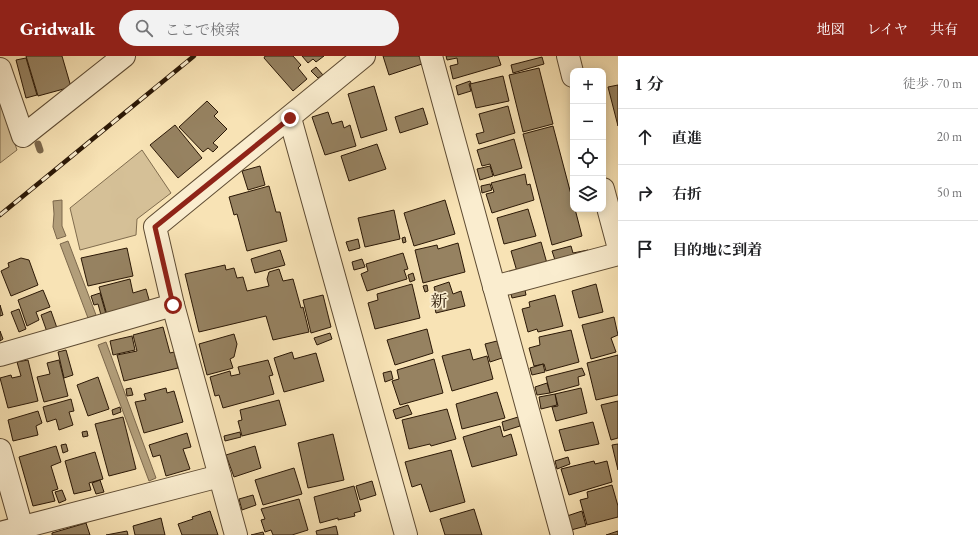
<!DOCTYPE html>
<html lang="ja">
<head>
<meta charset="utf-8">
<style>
  :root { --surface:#fff; --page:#f2f2f2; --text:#202124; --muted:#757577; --line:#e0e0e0; --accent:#8f2418 }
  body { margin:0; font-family:"EB Garamond","Noto Serif JP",serif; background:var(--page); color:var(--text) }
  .controls { position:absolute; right:12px; top:12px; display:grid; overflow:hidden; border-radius:8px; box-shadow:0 2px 10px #0003 }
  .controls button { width:36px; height:36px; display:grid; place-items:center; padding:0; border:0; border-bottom:1px solid var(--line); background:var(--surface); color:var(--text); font:20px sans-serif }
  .stop { position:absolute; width:12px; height:12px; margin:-9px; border:3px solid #8f2418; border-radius:50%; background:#fff }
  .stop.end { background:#8f2418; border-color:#fff; box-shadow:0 1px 4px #0008 }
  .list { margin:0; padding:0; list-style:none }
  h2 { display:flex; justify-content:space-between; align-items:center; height:52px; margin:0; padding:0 16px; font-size:17px }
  h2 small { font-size:13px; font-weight:400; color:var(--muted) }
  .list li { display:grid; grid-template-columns:26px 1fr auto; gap:12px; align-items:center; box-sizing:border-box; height:56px; padding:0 16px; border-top:1px solid var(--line) }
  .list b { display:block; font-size:15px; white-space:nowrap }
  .list em { font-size:13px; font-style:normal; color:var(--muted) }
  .icon { flex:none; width:22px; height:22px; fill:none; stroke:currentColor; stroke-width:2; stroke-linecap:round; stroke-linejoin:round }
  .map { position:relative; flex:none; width:618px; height:479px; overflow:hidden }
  header { display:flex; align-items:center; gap:24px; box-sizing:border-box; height:56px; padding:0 20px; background:var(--accent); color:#fff }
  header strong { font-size:19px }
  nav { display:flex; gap:22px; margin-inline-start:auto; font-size:14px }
  .search { width:280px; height:36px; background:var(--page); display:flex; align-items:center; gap:10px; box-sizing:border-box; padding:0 14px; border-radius:22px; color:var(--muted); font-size:15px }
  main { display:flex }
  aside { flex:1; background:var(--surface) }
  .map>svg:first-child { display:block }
</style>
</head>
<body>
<header>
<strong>Gridwalk</strong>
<div class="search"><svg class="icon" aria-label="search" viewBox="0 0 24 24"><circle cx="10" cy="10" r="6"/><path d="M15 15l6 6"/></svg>ここで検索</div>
<nav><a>地図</a><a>レイヤ</a><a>共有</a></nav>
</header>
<main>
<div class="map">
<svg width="618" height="479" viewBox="0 0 618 479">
  <rect width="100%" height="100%" fill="#f8e3b5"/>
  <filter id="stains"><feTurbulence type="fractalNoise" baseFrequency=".005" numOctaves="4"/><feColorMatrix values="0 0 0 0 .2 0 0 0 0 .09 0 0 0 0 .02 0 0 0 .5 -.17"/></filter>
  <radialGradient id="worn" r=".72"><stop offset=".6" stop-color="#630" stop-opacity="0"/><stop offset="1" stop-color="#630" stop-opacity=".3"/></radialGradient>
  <g fill="#d5c097" stroke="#806c4e">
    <path d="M0,43L17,94L0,107Z"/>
    <path d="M142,94L171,137L137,163L136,179L80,194L70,152Z"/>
  </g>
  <g fill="#b29e7a" stroke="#7c684c">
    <path d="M62,144V170L66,180L57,183L53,171L54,158L53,145Z"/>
    <path d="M68,185L96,259L88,262L60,188Z"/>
    <path d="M106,286L156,422L149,425L98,289Z"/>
  </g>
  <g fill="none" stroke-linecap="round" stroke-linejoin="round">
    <path stroke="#7c684c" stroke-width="7" d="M38,88L40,94"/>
  </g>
  <g fill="#968261" stroke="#2b1806">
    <path d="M26,0H62L71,31L38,40Z"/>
    <path d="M265,0H293L301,9L298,12L307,23L293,35L264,2Z"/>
    <path d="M302,0H324L316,6L313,3L308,7Z"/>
    <path d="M383,0H419L422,8L389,19Z"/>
    <path d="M446,0H498L501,9L453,23L450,10L458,8L457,2L447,4Z"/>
    <path d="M542,1L544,8L513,17L511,9Z"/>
    <path d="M26,2L37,39L26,42L16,4Z"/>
    <path d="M316,11L323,19L318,22L311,15Z"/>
    <path d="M539,12L553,68L523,76L509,19Z"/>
    <path d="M503,20L509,45L476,52L470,28Z"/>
    <path d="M470,25L471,27L469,28L471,35L458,39L456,30Z"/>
    <path d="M618,29V70L608,31Z"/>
    <path d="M374,30L387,74L361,82L348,38Z"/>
    <path d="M207,45L218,56L214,60L227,73L213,87L218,91L213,96L208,92L203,96L179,71Z"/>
    <path d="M508,50L515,77L479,88L476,78L484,76L479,58Z"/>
    <path d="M423,52L428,68L400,77L395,61Z"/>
    <path d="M328,56L332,68L342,65L344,72L350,69L356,90L325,99L312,61Z"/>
    <path d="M175,69L202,102L178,122L150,89Z"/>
    <path d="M553,70L573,146V153H575L582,180L552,189L523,78Z"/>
    <path d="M514,83L522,112L494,120L490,108L482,110L477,94Z"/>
    <path d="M377,88L386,113L349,125L341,100Z"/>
    <path d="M260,110L265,129L248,134L242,115Z"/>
    <path d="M490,110L493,120L480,124L477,113Z"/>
    <path d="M525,118L527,129L530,128L534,144L492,157L486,138L494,136L491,127Z"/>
    <path d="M490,128L492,134L482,137L481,130Z"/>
    <path d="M269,130L276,156H280L287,185L247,195L237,158L234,159L229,141Z"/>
    <path d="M445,144L455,178L414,190L404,157Z"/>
    <path d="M528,153L536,180L504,188L497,162Z"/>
    <path d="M394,154L400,183L365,191L358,162Z"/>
    <path d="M405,181L406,186L403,187L402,182Z"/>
    <path d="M358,183L360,192L349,195L346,186Z"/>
    <path d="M541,186L548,211L518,219L511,195Z"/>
    <path d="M458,187L465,216L423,227L415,194L437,189L438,193Z"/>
    <path d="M571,190L573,197L588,194L590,201L557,210L552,195Z"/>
    <path d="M127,192L133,220L88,230L81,202Z"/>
    <path d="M280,194L285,209L255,217L251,203Z"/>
    <path d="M403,197L408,213L404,214L407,223L367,235L361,218L368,215L366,208Z"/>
    <path d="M21,202L29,204L38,229L11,240L1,215L9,211L8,207Z"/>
    <path d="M362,203L365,211L354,214L352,206Z"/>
    <path d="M225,209L226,214L234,212L237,222L243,221L247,235L269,230L267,223L269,216L279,213L283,225L293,223L301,252L303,251L309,276L273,284L266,260L199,276L185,218Z"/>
    <path d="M413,217L415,224L410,226L408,219Z"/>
    <path d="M130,223L133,237L146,233L150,247L107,259L99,231Z"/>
    <path d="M449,226L453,238L461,235L465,250L436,257L433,244L437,243L434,231Z"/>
    <path d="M412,228L420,262L375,273L368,247L378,244L377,238Z"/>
    <path d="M596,228L603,256L579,262L572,235Z"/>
    <path d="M427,229L428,235L425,236L423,230Z"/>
    <path d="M524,229L526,239L512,242L510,234Z"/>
    <path d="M43,234L50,251L36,256L39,264L27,270L18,244Z"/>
    <path d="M100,237L106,258L101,259L98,248L94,249L91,240Z"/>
    <path d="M323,239L331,271L311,277L303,244Z"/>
    <path d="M555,239L563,270L538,276L537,273L528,276L522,253L530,251L529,246Z"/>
    <path d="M0,249L3,259L0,260Z"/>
    <path d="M19,253L26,273L19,276L11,256Z"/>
    <path d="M51,255L57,272L47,276L41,259Z"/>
    <path d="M614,261L618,279L611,282L616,296L591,303L582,269Z"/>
    <path d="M163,271L170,297L174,296L178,312L124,325L117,299L137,295L133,279Z"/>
    <path d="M427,273L433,297L395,309L387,284Z"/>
    <path d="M571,274L579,306L546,315L544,308L534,310L529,292L540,289L539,281Z"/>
    <path d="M0,275L3,283L0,285Z"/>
    <path d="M330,277L332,283L317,289L314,282Z"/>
    <path d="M234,278L237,288L234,301L230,303L233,312L207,319L199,288Z"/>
    <path d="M132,280L135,294L113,299L110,285Z"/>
    <path d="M497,285L502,302L490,306L485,288Z"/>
    <path d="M470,293L473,304L487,300L493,323L452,335L442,300Z"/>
    <path d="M66,294L73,319L64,322L58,296Z"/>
    <path d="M292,296L294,303L316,297L324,325L284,336L274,302Z"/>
    <path d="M618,299V339L596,344L587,307Z"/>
    <path d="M434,303L443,337L400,349L392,325L399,323L397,314Z"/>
    <path d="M28,304L38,345L8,352L0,322L11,319L12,322L21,320L17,306Z"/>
    <path d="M59,304L68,340L44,346L37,321L50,318L47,307Z"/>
    <path d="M268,304L273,319L269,320L274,338L223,352L219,339L215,340L210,321L230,315L231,320L240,318L238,311Z"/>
    <path d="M543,308L545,316L532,319L530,312Z"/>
    <path d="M582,312L585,319L578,321L579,329L550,337L546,321Z"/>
    <path d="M391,315L393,323L385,326L383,317Z"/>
    <path d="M98,321L109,353L88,360L77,329Z"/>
    <path d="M547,327L550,337L537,339L535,331Z"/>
    <path d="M131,332L133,339L127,340L126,333Z"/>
    <path d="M166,332L167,337L174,335L183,366L144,377L135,346L146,344L144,338Z"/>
    <path d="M581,332L587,357L556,365L552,351L558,350L555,338Z"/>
    <path d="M497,336L505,362L462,373L456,348Z"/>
    <path d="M555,338L557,349L541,353L539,341Z"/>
    <path d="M71,343L74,355L69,356L73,369L59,374L56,363L47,366L43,351Z"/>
    <path d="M279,344L286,369L242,380L238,365L242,364L240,354Z"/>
    <path d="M618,345V382L611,384L601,349Z"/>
    <path d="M408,349L412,358L396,363L393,354Z"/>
    <path d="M120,351L121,356L113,359L112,354Z"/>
    <path d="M447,353L456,383L431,390L430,388L409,393L402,364Z"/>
    <path d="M38,355L42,367L36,370L38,379L13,385L8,364Z"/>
    <path d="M123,361L136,413L109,420L95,368Z"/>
    <path d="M518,361L520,370L504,375L502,366Z"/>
    <path d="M593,366L599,388L565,395L559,374Z"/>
    <path d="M500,370L503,381L511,378L517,399L472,411L463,381Z"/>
    <path d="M87,375L88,380L83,381L82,376Z"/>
    <path d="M240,376L241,381L225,385L224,380Z"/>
    <path d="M187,377L191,391L183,393L190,413L166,420L160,399L153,401L149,389Z"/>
    <path d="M333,378L344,424L308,432L298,387Z"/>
    <path d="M66,388L68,395L63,397L61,389Z"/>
    <path d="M618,388V414L612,389Z"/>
    <path d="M56,390L61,406L51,410L58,433L52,435L55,445L33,450L19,401Z"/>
    <path d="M255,390L261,412L234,421L226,399Z"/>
    <path d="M451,394L465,446L430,456L421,428L412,431L405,406Z"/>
    <path d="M95,396L103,423L89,427L91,434L74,438L65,405Z"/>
    <path d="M568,401L570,408L557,413L555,405Z"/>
    <path d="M594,405L595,408L607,405L612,426L569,439L561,413Z"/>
    <path d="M294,412L302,438L263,449L255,424Z"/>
    <path d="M100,424L104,436L96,438L92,427Z"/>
    <path d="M372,425L376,439L360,444L356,430Z"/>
    <path d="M612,429L618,450V461L587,469L580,444L588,442L587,436Z"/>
    <path d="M354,430L361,455L354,457L355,460L338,464V462L320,467L314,441Z"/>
    <path d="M62,434L66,444L59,447L55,436Z"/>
    <path d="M253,439L256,449L242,454L239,443Z"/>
    <path d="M299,443L308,474L292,479H273L271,474L265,476L261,464L265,463L261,453Z"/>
    <path d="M474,453L482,479H445L440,463Z"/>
    <path d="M210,455L218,479H182L178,468L193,463L192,461Z"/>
    <path d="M582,455L586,470L571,474L567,460Z"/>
    <path d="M161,462L165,479H135L133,470Z"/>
    <path d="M86,467L90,479H52V477Z"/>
    <path d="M336,470L338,479H317L316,475Z"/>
    <path d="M127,475L128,479H106Z"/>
    <path d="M618,475V479H606Z"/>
    <path d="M263,476L264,479H251Z"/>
  </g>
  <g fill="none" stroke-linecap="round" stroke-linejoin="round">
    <g stroke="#5e4b32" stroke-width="24">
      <g id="street">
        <path d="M431,0L562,479"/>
        <path d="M568,0L573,20"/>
        <path d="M0,13L23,80L124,0"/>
        <path d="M290,62L406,479"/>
        <path d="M603,133L618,189"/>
        <path d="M494,231L618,198"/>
        <path d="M0,299L173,249"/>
        <path d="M0,394L24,479"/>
        <path d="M0,477L220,420"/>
        <path d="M236,479L173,249L155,171L364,0"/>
      </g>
    </g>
    <use href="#street" stroke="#faedcf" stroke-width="22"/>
    <g stroke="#2b1806" stroke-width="4.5">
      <path id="rail" d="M0,159L194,0"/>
    </g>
    <use href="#rail" stroke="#faedcf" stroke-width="3" stroke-dasharray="9" stroke-linecap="butt"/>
  </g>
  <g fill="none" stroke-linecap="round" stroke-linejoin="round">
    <path stroke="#8f2418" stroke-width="5" d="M173,249L155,171L290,62"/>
  </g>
  <g text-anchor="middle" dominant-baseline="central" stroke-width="3.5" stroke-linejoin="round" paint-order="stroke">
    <g font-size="17" fill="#2b1806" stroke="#faedcf">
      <text x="439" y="245">新</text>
    </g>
  </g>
  <rect width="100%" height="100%" filter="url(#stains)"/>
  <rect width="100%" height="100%" fill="url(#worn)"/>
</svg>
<div class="controls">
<button>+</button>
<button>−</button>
<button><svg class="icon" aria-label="locate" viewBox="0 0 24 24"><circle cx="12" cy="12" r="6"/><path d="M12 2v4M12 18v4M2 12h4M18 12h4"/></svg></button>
<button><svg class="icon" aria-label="layers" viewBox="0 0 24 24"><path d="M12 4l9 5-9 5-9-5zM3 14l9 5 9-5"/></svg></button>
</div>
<div class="stop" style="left:173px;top:249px"></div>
<div class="stop end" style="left:290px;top:62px"></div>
</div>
<aside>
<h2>1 分<small>徒歩 · 70 m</small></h2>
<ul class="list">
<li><svg class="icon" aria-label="ahead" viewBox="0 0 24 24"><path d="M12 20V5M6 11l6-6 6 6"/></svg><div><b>直進</b></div><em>20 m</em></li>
<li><svg class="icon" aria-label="right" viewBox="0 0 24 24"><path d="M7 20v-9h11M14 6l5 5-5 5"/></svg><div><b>右折</b></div><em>50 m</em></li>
<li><svg class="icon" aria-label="arrive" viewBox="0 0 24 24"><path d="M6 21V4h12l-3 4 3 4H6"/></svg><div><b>目的地に到着</b></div></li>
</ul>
</aside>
</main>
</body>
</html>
